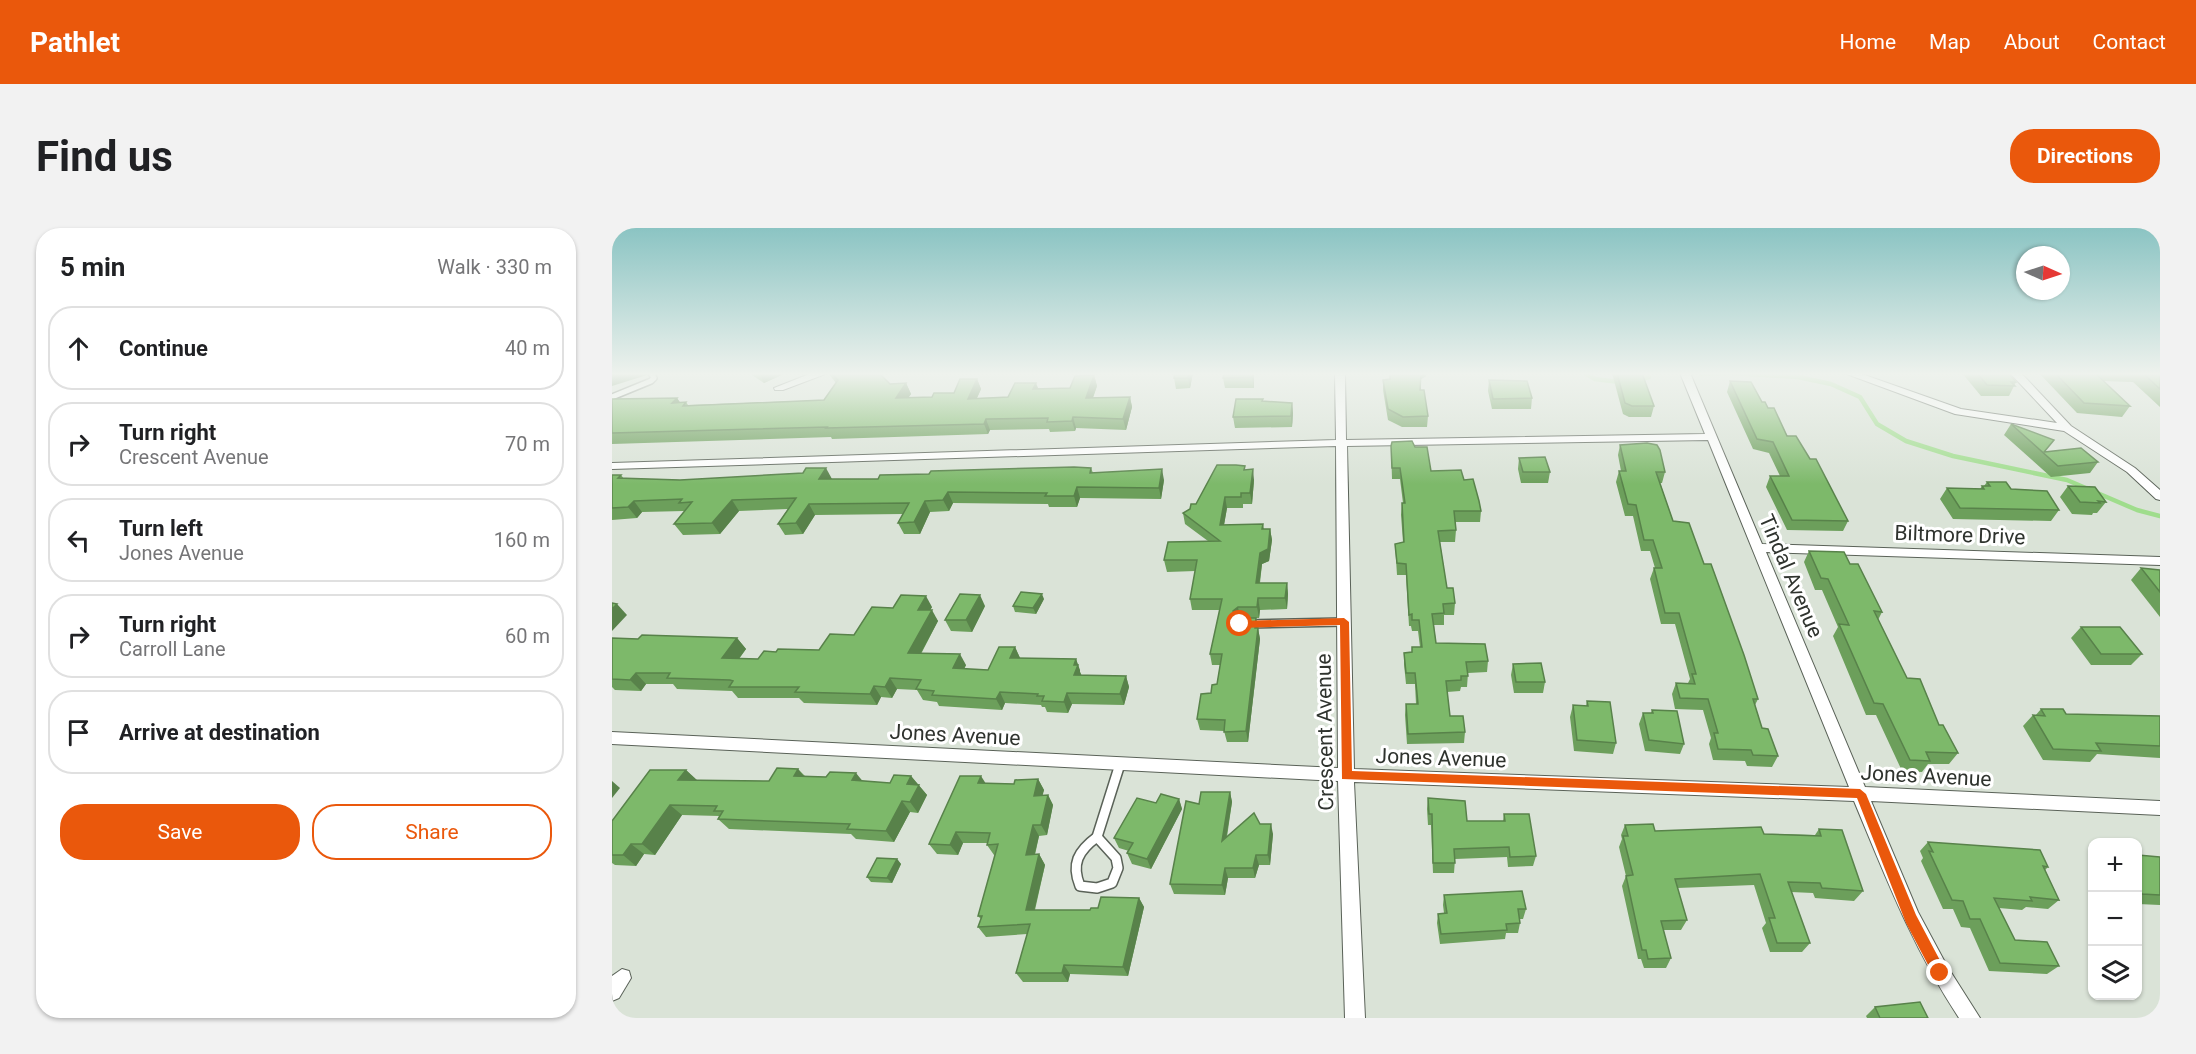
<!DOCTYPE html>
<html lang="en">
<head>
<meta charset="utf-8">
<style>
  :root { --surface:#fff; --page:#f2f2f2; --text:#202124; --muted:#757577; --line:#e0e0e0; --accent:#ea580c }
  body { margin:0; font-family:Roboto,sans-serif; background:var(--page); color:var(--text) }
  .controls { position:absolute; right:18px; bottom:18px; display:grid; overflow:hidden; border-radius:12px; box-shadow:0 2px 4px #0004 }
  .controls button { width:54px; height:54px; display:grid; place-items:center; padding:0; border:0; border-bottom:2px solid var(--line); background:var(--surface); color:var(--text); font:30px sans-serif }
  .compass { position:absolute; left:1404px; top:18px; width:54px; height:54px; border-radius:50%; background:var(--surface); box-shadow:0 2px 4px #0004; rotate:93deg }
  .stop { position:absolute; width:18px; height:18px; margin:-14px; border:4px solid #ea580c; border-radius:50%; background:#fff }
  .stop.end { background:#ea580c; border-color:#fff; box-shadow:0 2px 6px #0008 }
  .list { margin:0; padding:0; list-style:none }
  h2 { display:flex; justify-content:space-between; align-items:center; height:78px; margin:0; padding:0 24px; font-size:26px }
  h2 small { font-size:20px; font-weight:400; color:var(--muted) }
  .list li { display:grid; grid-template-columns:39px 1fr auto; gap:18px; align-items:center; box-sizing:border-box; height:84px; margin:0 12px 12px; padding:0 12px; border:2px solid var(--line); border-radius:24px }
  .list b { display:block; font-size:22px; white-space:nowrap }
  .list p { margin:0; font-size:20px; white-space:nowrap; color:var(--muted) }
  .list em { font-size:20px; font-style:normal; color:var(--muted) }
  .actions { display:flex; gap:12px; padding:18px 24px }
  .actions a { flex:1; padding:14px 0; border:2px solid var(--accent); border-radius:24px; text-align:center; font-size:21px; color:var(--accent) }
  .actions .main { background:var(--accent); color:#fff }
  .icon { flex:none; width:33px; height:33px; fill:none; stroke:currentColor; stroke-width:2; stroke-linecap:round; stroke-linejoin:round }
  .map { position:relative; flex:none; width:1548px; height:790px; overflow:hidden; border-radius:24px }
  header { display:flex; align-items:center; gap:36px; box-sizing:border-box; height:84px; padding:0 30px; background:var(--accent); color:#fff }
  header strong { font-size:28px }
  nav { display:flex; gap:33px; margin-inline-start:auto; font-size:21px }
  .intro { display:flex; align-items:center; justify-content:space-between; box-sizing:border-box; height:144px; padding:0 36px }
  h1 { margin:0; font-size:42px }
  .button { padding:15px 27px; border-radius:24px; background:var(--accent); color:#fff; font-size:21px; font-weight:700 }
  main { display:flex; gap:36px; padding:0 36px }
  aside { flex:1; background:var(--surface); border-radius:24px; box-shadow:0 2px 4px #0004 }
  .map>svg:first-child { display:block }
</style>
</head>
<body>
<header>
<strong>Pathlet</strong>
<nav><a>Home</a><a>Map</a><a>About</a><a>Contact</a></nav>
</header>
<div class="intro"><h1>Find us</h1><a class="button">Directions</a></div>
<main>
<aside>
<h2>5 min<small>Walk · 330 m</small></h2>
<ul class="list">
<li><svg class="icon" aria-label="ahead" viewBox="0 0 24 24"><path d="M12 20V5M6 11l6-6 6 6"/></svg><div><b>Continue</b></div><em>40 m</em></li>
<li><svg class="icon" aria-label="right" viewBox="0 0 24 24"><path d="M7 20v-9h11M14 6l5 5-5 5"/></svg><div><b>Turn right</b><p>Crescent Avenue</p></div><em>70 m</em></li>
<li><svg class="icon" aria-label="left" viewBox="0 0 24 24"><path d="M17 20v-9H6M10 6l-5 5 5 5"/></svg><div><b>Turn left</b><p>Jones Avenue</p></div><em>160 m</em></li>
<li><svg class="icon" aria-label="right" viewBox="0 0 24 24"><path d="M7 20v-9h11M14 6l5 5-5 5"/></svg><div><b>Turn right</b><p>Carroll Lane</p></div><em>60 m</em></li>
<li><svg class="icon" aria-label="arrive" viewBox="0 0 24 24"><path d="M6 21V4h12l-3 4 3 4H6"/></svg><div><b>Arrive at destination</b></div></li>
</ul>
<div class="actions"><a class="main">Save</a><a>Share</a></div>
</aside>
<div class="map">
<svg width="1548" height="790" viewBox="0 0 1548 790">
  <rect width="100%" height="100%" fill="#dae3d7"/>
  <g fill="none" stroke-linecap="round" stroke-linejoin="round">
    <g stroke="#9fdd8c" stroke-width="4.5">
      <path d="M973,145L983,151L1008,154"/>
      <path d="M1120,145L1186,149L1219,156L1248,169L1265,196L1294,213L1341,228L1455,252L1525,282L1548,288"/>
      <path d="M1089,146L1117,145"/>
      <path d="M1026,152L1037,149"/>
    </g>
    <g stroke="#5a6258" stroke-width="8">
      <path id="lane-far2" d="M0,169L39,153L42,150L39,145"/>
    </g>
    <g stroke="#5a6258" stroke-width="10">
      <path id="lane-far1" d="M636,396L732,394"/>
    </g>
    <g stroke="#5a6258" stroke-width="12">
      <g id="lane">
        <path d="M485,609L504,630L506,640L500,655L485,660L468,658C459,636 466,623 485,609Z"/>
        <path d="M485,609L508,536"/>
      </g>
    </g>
    <g stroke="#5a6258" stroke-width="2">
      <g id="street">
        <path d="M200,145H216L171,162H163L162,160Z"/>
        <path d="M723,145H733L734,212L1093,206L1068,145H1078L1150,316L1548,329V337L1154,324L1253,559L1548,573V587L1259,573L1306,684L1335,738L1368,790H1347C1301,720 1274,650 1242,573L742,554L753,790H733L726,553L0,516V504L726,540L724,218L0,241V235L724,212ZM1096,212L1237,559L742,541L735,218Z"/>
        <path d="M1232,145H1247L1349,181L1445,195L1398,145H1409L1459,198L1523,240L1548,262V272L1544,271L1515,244L1452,203L1343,186Z"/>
        <path d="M10,741L17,743L19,750L7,770L0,773V748Z"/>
      </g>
    </g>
    <use href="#lane-far2" stroke="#fff" stroke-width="5"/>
    <use href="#lane-far1" stroke="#fff" stroke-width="7"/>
    <use href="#lane" stroke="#fff" stroke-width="9"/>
    <use href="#street" fill="#fff" fill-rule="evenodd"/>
  </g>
  <g fill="#6c9f5b">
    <path d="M137,145H174L152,155Z"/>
    <path d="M216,145H267L278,156L294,155L299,166L296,170L320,169L342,165L365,151L369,161L365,170L396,169L426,161L458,160L482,147L485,158L481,170L518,169L520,179L514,202L464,200L463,203L438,204L437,201L378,202L376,206L220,211L219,209L0,216V171L65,170L68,175L74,174L76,177L212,172L224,155Z"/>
    <path d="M581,145L578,160L564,161L562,150Z"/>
    <path d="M612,145H642V160H613L611,150Z"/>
    <path d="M778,145H814V148L809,151V162L816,188L815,199H790L776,192L771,162V152L778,151Z"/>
    <path d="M1000,145H1030L1042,178L1039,189H1017L1011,186Z"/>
    <path d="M1350,145H1396L1404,154L1397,168H1369Z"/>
    <path d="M1427,145H1548V179L1521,154L1491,153L1518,178L1510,189L1465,185Z"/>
    <path d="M877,152L920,170L919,181H880L876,163Z"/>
    <path d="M1118,153L1150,174L1156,180L1236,293L1231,303L1175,302L1154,259L1158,248H1168L1157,225L1141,221L1115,164Z"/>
    <path d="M680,175L681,185L680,199L623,200L621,189Z"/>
    <path d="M1399,196L1433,224L1486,234L1478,245L1439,249L1392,207Z"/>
    <path d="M1008,217L1053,244L1050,255H1048L1061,293L1092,336L1146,471L1143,477L1150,500L1166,528L1160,539L1135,538L1133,533L1101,532L1097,516L1099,510L1091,482L1063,481L1060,466L1064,455H1076L1078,451L1063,396H1049L1038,351L1042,340H1043L1038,323H1029L1021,288H1013L1004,254L1007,243H1009L1006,227Z"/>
    <path d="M779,218L803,219L819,243L852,252L869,283L868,294H843L844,302L843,314H828L835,360L843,375L842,387H832V397H822L824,415L876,433L875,444L856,445L855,459H849L848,463L835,464L838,488L853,504L852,515L795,516L793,487L794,476H804L803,456H794L792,436V425L800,424V419H808L806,403H800L799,398H797L794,347H785L783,316L791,314L789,287L790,275H791L788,251H780Z"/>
    <path d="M907,230L938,244L936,255H909L906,241Z"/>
    <path d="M633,238V242L642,252L640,276H631V280H615L612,297L651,296L652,301H658L660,312L657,333L650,336L648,355H675L676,366L675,381L648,382L647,390H644L648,411L636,514H615L612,503L588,502L585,491L605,456L608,437H600L598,426L608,382H580L578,371L583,343L555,344L552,332L596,313L573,296L571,285L578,281Z"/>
    <path d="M479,240L481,245L552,252L549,271L468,270L465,279H437L436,276L341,275L337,283L318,284L308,306H292L286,295L291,286L203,287L191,306L173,307L166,296L176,281L127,283L108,306L71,307L62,296L73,283H72L30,284L25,290L0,292V247H9L12,251L68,252L266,251Z"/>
    <path d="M1375,254L1399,261L1447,282L1439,293L1341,291L1328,271L1335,260L1368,261L1370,258H1372Z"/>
    <path d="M1456,258L1494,274L1485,285H1481L1480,287L1460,286L1448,269Z"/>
    <path d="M1197,323L1238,336L1270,384L1266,392L1295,450L1327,497L1346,525L1337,536H1316L1310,544L1290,543L1264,487H1254L1221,408L1226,399L1210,362H1203L1192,334Z"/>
    <path d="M1529,340L1548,342V389L1519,352Z"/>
    <path d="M432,371L424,386L403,384L401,378Z"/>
    <path d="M373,378L360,404L339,403L333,392Z"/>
    <path d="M320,379L318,382L326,393L309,426L354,437L352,441L376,442L403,419L408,430L464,431L469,447L514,448L517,459L512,477L460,476L456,485L435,484L433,479H430L429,477L393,475L390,482L327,478L325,474L311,472L305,462L285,461L280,470L269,469L265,477L192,475L187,470H126L120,463L65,461L61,456H34L29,463L3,462L0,459V410L26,411L125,410L134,421L127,431H146L164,424L207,422L242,407L281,380Z"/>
    <path d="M1469,399L1530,426L1519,437H1479L1459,410Z"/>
    <path d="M901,436L933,454L931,465H902L899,447Z"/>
    <path d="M975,473L1004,515L1001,526L962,523L958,489L961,477L974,478Z"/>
    <path d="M1429,481L1454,486L1548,488V530L1485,526L1478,534L1431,532L1411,498L1421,487L1423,488Z"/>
    <path d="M1040,482L1072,516L1068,526L1033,523L1027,496L1031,485H1039Z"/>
    <path d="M186,541L193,548L250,553L278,555L299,548L315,567L306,585L298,584L282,614L244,611L239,606L117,601L106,591L107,588L70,587L43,627L32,626L24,638L3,637L0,635V593L74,542L84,552L157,553Z"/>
    <path d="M426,551L432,562L430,567H436L441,577L435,607L427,608L423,627L427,626L433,637L423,682H478L527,670L532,679L516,748L458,746L456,754H411L404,745L415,706L374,709L366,699L369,691L366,688L383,627H382L375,617L376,615H351L346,627L325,626L317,616L373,555L402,556Z"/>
    <path d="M618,564L620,574L615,609L648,596L661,606L658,637H647L643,650H616L613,667L562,666L558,656L587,576Z"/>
    <path d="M816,570L855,593H891L892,586L924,628L921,638L896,639L895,629L843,631L842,645H821L819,597H816L815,581Z"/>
    <path d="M567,571L570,581L539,641L520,636L515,625L517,623L507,620L502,610L544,575Z"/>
    <path d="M1013,597L1043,603L1203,607L1207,601L1251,663L1242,673L1203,670L1201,665L1179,664L1198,715L1190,724H1158L1150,700L1154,695L1142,657L1065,660L1075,692L1069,702H1051L1059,730L1054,740H1032L1029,731H1026L1010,658L1014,648L1007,619L1010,611L1009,607Z"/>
    <path d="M1316,614L1436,639L1433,642L1447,672L1436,681L1414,679L1410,682L1387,680L1403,712L1447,738L1435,746L1377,743L1358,700L1349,699L1341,681H1331L1309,633L1311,630L1308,623Z"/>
    <path d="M1526,627L1548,629V677L1526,676Z"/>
    <path d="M285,631L289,636L280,655L259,654L255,649Z"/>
    <path d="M832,667L914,681L911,691H907L908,695L906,705H894L893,711L828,716L825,695L826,686L832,685L831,677Z"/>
    <path d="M1263,779L1316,790H1255L1254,788Z"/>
  </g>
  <g fill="#58824a">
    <path d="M0,145H35V147L0,158Z"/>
    <path d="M147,145H174L152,155Z"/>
    <path d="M577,145H581L578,160L576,150Z"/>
    <path d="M641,145H642V160L640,149Z"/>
    <path d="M809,145H814V148L809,151Z"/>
    <path d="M482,147L485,158L477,180L474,170Z"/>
    <path d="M365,151L369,161L360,181L356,171Z"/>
    <path d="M294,155L299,166L289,180L284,170Z"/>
    <path d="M424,155L428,165L421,161Z"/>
    <path d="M518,169L520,179L514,202L511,191Z"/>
    <path d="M65,170L72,180L60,175Z"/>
    <path d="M680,175L681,185L680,199L679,188Z"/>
    <path d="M461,189L464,200L463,203L460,193Z"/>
    <path d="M374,191L378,202L376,206L372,196Z"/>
    <path d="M214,240L220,251H207Z"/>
    <path d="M550,241L552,252L549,271L547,260Z"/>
    <path d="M641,241L642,252L640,276L638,265Z"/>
    <path d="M465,259L468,270L465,279L462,268Z"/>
    <path d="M336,264L341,275L337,283L331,272Z"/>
    <path d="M613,269L615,280L610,308L608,297Z"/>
    <path d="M120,272L127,283L108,306L100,295Z"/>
    <path d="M22,273L30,284L25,290L16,279Z"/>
    <path d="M313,273L318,284L308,306L302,294Z"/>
    <path d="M197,276L203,287L191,306L184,295Z"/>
    <path d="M658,301L660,312L657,333L650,336L646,366L644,355L648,325Z"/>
    <path d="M675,355L676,366L675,381L673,370Z"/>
    <path d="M430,366L432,371L424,386L421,380Z"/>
    <path d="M368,367L373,378L360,404L354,392Z"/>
    <path d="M314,368L320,379L312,393L306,382Z"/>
    <path d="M646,370L648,382L647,390L645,379Z"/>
    <path d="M5,376L15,387L0,403V381Z"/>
    <path d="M626,379L628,390L623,394L621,383Z"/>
    <path d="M320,382L326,393L303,436L296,425Z"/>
    <path d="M644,390L648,411L636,514L634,503Z"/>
    <path d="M125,410L134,421L119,441L110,430Z"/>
    <path d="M403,419L408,430H398Z"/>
    <path d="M348,426L354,437L347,451L341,440Z"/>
    <path d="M464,431L468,442V444L470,448L462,447V437Z"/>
    <path d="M24,445L34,456L29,463L18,452Z"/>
    <path d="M514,448L517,459L512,477L508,466Z"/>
    <path d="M278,450L285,461L280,470L273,459Z"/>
    <path d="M262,458L269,469L265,477L258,466Z"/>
    <path d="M388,464L393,475L390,482L384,471Z"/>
    <path d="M455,465L460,476L456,485L452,474Z"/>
    <path d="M186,541L195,552L182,548Z"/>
    <path d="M74,542L85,552H66Z"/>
    <path d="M244,545L253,556L240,552Z"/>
    <path d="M299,548L315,567L306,585L298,574L295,556Z"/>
    <path d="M369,548L376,559L366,555Z"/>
    <path d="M426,551L432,562L428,578L422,568Z"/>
    <path d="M0,553L8,560L0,570Z"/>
    <path d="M618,564L620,574L612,623L610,613Z"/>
    <path d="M436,567L441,577L435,607L429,597Z"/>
    <path d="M567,571L570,581L539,641L535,631Z"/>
    <path d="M290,573L298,584L282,614L274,603Z"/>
    <path d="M58,577L70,587L43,627L30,616Z"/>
    <path d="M659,596L661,606L658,637L656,627Z"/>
    <path d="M421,597L427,608L420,637L414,627Z"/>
    <path d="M344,604L351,615L346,627L338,617Z"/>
    <path d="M19,616L32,626L24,638L11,627Z"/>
    <path d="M427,626L433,637L420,692L414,682Z"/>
    <path d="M644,627L647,637L643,650L641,640Z"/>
    <path d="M285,631L289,636L280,655L275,650Z"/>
    <path d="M613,640L616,650L613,667L610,657Z"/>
    <path d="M527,670L532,679L516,748L511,739Z"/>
    <path d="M452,737L458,746L456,754L450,745Z"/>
  </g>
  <g fill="#7db96a" stroke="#58824a" stroke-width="1.5">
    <path d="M219,145H267L278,156L294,155L284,170L320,169L322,165H342L348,151H365L356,171L396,169L403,155H424L421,161L458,160L463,148L482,147L474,170L518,169L511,191L461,189L460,193L435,194L436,190L374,191L372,196L214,200L215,199L0,205V171L65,170L60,175L74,174L71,178L212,172L226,152Z"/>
    <path d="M563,145H577L576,150H562Z"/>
    <path d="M612,145H641L640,149L611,150Z"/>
    <path d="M778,145H809L808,162H812L816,188L791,189L776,181L771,152L778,151Z"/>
    <path d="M1005,145H1030L1042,178H1020L1013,175Z"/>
    <path d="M1365,145H1396L1404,154H1399L1403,158L1375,157Z"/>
    <path d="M1443,145H1483L1518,178L1472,175Z"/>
    <path d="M1531,145H1548V161Z"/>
    <path d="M877,152L915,153L920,170L881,171Z"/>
    <path d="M1118,153L1139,154L1150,174H1153L1156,180H1162L1175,208H1184L1198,231H1204L1236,293L1180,292L1158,248H1177L1161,214L1145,211Z"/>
    <path d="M624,171H651L650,173L680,175L679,188L621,189Z"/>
    <path d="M1399,196L1442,212L1432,224L1469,220L1486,234L1446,238Z"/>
    <path d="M800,213L803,219H815L819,243L849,242L852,252L861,251L867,273L869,283H842L844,302L826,303L835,360H841L843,375L831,376L832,385L820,386L824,415L873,416L876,433L854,434L856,448H849V452L834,453L838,488H851L853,504L796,506L794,476H806L803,445H794L792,425L800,424V419H810L807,392H800V386L797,387L794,336L785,335L783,316L792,314L790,275H793L788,240H780L779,218L780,214Z"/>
    <path d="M1035,215L1045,217L1048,222L1053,244H1044L1061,293L1077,295L1092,336H1099L1132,427L1146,471H1141L1150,500L1156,501L1166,528L1141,527L1139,522L1106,521L1102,505H1106L1096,471L1068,470L1064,455L1083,456L1080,446H1084L1067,385H1053L1042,340H1050L1041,312H1032L1024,277L1016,276L1007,243H1014L1008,217Z"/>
    <path d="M933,229L938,244H911L907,230Z"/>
    <path d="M605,237H624L633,238L632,242L641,241L638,265H629V269H613L608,297L651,296L650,301H658L656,321L648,325L644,355H675L673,370H646L645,379H626L621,383L624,390H644L643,400H646L634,503L612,504L613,492L585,491L589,466L599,465L600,457L605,456L610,426H598L610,371H578L585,332H552L556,314L608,313L571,285L578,281L579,276H584Z"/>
    <path d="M462,239L479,240L478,245L550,241L547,260L465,259L462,268H433L435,265L336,264L331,272L313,273L302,294L286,295L297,275L197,276L184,295L166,296L184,270L120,272L100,295L62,296L80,274L67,275L70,271L22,273L16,279L0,280V247H9L6,250L68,252L191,245L194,240H214L207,251H266L268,247L317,246L319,243Z"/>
    <path d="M1375,254H1394L1399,261L1435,263L1447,282L1348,280L1335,260L1372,261L1370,258H1378Z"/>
    <path d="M1456,258L1483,259L1494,274L1486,273L1488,275L1468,274Z"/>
    <path d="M1197,323L1232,324L1238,336H1246L1270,384L1262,383L1295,450L1308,451L1327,497H1331L1346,525L1314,524L1318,533L1298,532L1271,476L1262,475L1227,396L1237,397L1216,351L1209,350Z"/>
    <path d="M1529,340L1548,342V364Z"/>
    <path d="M409,364L430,366L421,380L401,378Z"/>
    <path d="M348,366L368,367L354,392H333Z"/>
    <path d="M289,367L314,368L306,382H320L296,425L348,426L341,440L376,442L387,419H403L398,430L464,431L462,437H466L462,447L514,448L508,466L455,465L452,474L430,473L432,468H425L426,466L388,464L384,471L320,467L322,463L304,461L309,452L278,450L273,459L262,458L258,466L183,464L187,459H117L121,453L118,452L55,450L58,445H24L18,452L0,451V410L26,411L30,407L125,410L110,430L146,431L152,423L164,424L166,421L207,422L218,406L242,407L260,379L281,380Z"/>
    <path d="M0,375L5,376L0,381Z"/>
    <path d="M1469,399H1508L1530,426H1489Z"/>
    <path d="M929,435L933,454H904L901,436Z"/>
    <path d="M975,473L998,474L1004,515L965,512L961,477L976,478Z"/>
    <path d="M1429,481H1451L1454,486L1548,488V518L1484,515L1489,523L1441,521L1421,487L1433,488Z"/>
    <path d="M1040,482L1065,483L1072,516L1037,512L1031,485H1041Z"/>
    <path d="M165,540L186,541L182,548L214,549L218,544L244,545L240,552L278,555L282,547L299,548L295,556L307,557L298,574L290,573L274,603L235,601L238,596L106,591L111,583H102L105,578L58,577L30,616H19L11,627H0V593L38,542H74L66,552L157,553Z"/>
    <path d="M348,548H369L366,555L402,556L403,552L426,551L422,568L436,567L429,597H421L414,627L427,626L414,682H478L479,680H486L489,669L527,670L511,739L452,737L450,745H404L418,696L366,699L370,688H366L386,616L375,617L378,605L344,604L338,617L317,616Z"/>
    <path d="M589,564H618L610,613L642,585L648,596H659L656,627H644L641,640H613L610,657L558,656L574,573L587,576Z"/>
    <path d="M549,566L567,571L535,631L515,625L521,615L502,610L525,570L544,575Z"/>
    <path d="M816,570L853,573L855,593H893L892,586H917L924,628L898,629L897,619L842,621L843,635H821L820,586H817Z"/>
    <path d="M1041,596L1043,603L1149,599L1152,606L1209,608L1207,601L1230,602L1251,663L1210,660L1208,655L1176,654L1198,715H1165L1157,690H1163L1148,646L1063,651L1075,692L1049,693L1059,730L1036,731L1034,722H1030L1014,648L1021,647L1011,608H1016L1013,597Z"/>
    <path d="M1316,614L1428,622L1436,639L1431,638L1447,672L1418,669L1420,673L1382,670L1403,712L1435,714L1447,738L1388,735L1368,691H1358L1351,673L1340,672L1317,623L1321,624Z"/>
    <path d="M1526,627L1548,629V667L1530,666L1526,660Z"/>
    <path d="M265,630L285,631L275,650L255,649Z"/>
    <path d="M910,663L914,681H906L908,695L894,696L895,702L829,706L826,686L835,685L832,667Z"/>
    <path d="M1308,774L1316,790H1268L1263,779Z"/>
  </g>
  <linearGradient id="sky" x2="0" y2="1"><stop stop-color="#8bc4c3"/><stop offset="0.57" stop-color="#eef2ed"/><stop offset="1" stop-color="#eef2ed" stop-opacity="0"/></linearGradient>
  <rect width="1548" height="256" fill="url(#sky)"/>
  <path fill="#ea580c" d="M732,390L737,394L740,543L1248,561L1254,566L1304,687L1332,740V750H1323L1294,695L1245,570L730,551L728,397L628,400L624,396L628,393Z"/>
  <g text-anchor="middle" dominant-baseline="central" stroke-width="6" stroke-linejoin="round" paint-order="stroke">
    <g font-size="21" fill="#2f332e" stroke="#fff">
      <text transform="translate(1348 307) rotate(2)">Biltmore Drive</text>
      <text transform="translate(1179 348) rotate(67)">Tindal Avenue</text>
      <text transform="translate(713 504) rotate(-91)">Crescent Avenue</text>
      <text transform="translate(343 507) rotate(3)">Jones Avenue</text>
      <text transform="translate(829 530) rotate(2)">Jones Avenue</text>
      <text transform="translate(1314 548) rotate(3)">Jones Avenue</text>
    </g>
  </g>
</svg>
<div class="controls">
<button>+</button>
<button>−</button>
<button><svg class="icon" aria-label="layers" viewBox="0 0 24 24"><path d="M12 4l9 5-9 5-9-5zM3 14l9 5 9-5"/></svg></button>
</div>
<svg class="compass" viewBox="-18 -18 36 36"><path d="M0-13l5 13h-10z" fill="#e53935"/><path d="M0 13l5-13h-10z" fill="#757577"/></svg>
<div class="stop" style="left:628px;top:396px"></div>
<div class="stop end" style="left:1328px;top:745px"></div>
</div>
</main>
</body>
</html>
